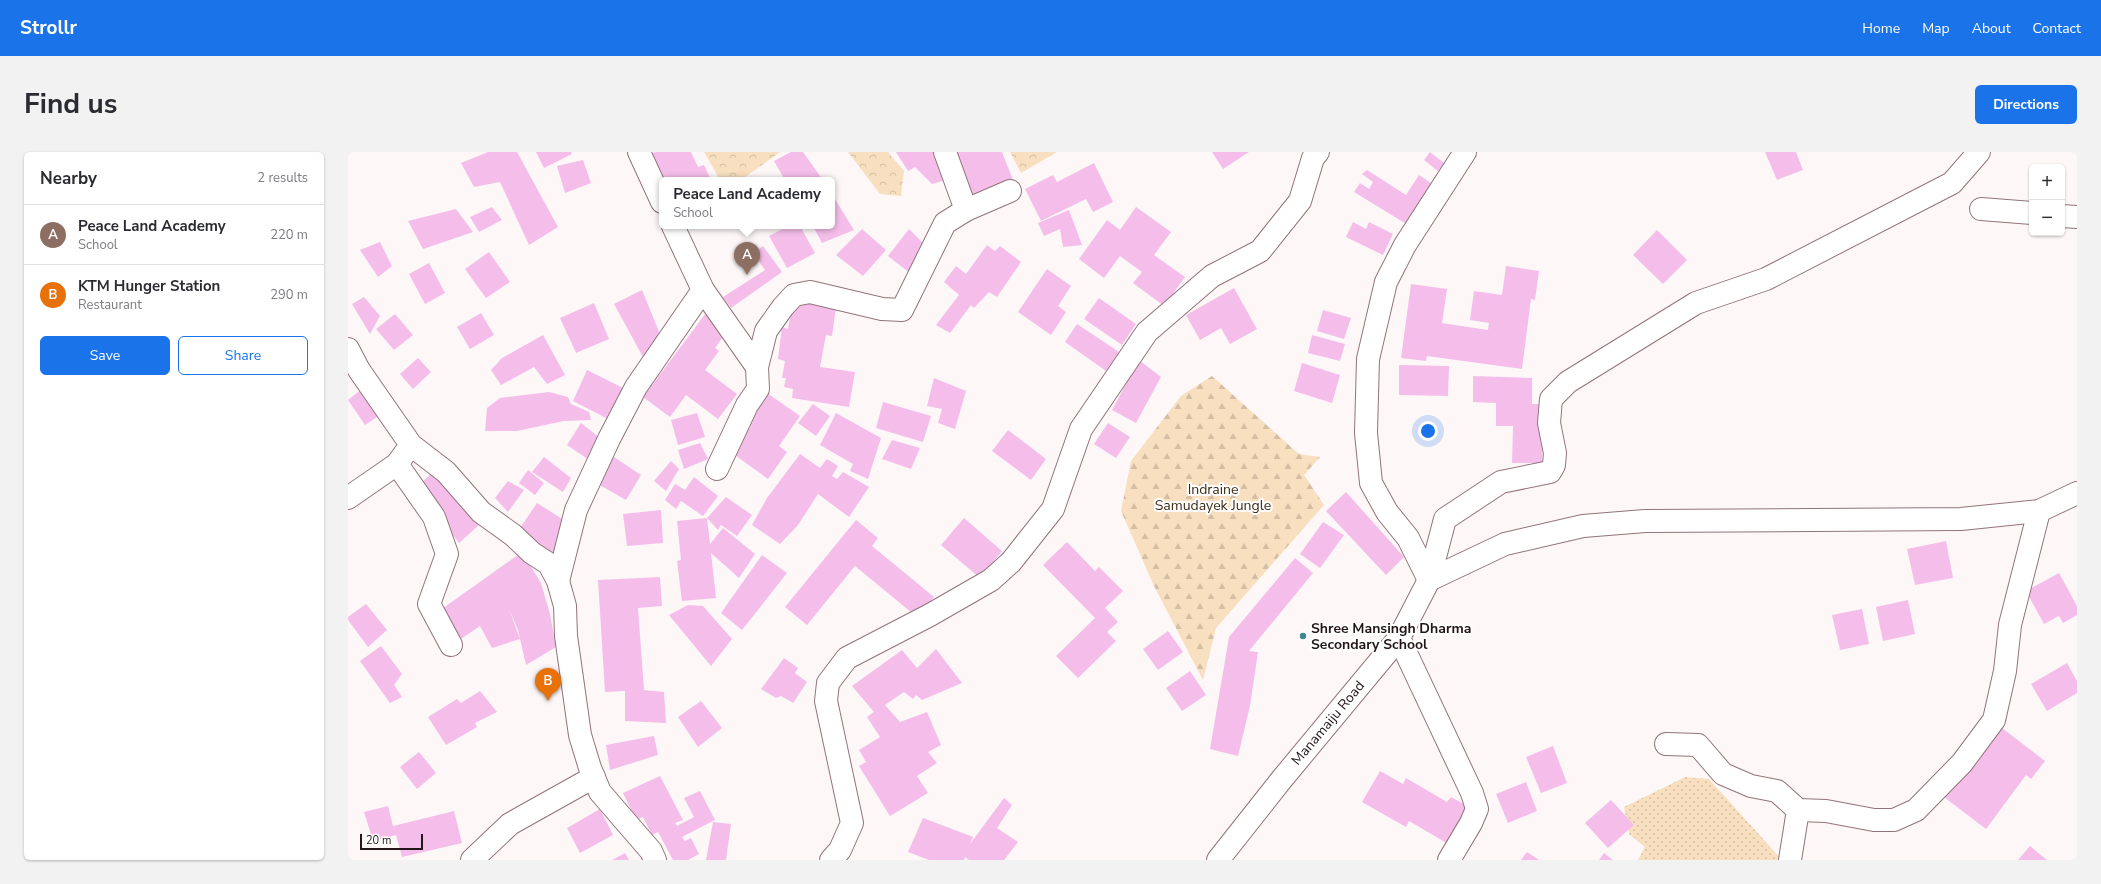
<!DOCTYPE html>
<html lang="en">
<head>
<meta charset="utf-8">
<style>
  :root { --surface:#fff; --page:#f2f2f3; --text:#2b2b33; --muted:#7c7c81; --line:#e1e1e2; --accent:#1a73e8 }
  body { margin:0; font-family:"Nunito Sans",sans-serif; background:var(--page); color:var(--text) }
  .controls { position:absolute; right:12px; top:12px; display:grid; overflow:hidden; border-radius:6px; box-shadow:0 1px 3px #0004 }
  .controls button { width:36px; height:36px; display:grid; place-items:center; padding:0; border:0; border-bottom:1px solid var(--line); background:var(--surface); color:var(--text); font:20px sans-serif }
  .scale { position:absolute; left:12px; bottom:10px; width:63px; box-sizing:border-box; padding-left:4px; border:2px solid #221618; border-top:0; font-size:11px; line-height:14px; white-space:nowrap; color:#221618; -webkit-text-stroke:3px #fff; paint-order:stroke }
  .you { position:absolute; left:1080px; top:279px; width:14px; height:14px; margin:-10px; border:3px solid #fff; border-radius:50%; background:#1a73e8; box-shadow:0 0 0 6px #1a73e833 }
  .badge { display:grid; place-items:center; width:26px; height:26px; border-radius:50%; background:var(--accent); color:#fff; font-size:13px; font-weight:700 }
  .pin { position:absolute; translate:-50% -33px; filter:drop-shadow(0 1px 2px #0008) }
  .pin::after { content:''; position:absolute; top:21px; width:14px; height:12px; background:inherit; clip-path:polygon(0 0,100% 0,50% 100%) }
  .popup { position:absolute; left:311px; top:25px; width:176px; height:52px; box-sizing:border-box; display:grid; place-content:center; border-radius:6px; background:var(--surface); filter:drop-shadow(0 1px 3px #0005); font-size:13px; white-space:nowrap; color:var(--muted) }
  .popup b { font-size:15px; color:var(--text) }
  .popup::after { content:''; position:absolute; left:50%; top:100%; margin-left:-8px; border:8px solid transparent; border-top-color:var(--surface) }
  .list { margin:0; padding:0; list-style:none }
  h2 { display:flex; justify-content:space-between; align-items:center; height:52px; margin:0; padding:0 16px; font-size:17px }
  h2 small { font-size:13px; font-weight:400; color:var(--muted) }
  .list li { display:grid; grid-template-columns:26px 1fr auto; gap:12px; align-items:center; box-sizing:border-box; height:60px; padding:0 16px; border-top:1px solid var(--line) }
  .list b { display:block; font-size:15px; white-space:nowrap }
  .list p { margin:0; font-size:13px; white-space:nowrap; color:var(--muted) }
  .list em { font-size:13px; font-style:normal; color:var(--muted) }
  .actions { display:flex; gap:8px; padding:12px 16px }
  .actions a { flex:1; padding:9px 0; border:1px solid var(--accent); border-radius:6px; text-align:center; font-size:14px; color:var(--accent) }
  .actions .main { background:var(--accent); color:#fff }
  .map { position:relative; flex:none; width:1729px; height:708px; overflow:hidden; border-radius:6px }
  header { display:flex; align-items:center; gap:24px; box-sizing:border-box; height:56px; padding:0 20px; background:var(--accent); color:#fff }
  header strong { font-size:19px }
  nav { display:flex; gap:22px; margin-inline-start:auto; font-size:14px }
  .intro { display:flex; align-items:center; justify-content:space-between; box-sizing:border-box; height:96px; padding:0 24px }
  h1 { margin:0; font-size:28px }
  .button { padding:10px 18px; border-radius:6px; background:var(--accent); color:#fff; font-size:14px; font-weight:700 }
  main { display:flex; gap:24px; padding:0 24px }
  aside { flex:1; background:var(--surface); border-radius:6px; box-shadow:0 1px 3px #0004 }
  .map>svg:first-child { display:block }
</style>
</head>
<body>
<header>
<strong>Strollr</strong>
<nav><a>Home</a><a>Map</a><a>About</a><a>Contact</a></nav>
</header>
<div class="intro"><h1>Find us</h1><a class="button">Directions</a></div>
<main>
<aside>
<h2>Nearby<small>2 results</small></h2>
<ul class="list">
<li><span class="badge" style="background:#8d6e63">A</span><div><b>Peace Land Academy</b><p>School</p></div><em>220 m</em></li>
<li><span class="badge" style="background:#e8710a">B</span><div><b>KTM Hunger Station</b><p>Restaurant</p></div><em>290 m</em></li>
</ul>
<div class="actions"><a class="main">Save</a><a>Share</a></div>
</aside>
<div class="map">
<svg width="1729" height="708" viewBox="0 0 1729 708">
  <defs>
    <pattern id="grass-dots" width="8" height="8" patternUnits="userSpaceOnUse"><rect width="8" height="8" fill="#f8dfc0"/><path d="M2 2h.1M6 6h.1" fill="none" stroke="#d4bfa4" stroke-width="1.8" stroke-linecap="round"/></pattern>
    <pattern id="forest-firs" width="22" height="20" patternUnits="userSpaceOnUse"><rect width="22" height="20" fill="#f8dfc0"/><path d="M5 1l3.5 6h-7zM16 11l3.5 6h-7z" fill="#d4bfa4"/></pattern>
    <pattern id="park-crowns" width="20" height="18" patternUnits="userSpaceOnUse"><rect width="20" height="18" fill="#f8dfc0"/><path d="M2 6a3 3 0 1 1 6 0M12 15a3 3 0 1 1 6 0" fill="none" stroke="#d4bfa4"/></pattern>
  </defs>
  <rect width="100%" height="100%" fill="#fdf7f8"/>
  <path fill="url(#grass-dots)" d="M1337,625L1361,627L1434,708H1290L1297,695L1281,682L1276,655Z"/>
  <path fill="url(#forest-firs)" d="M864,224L951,302L972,305L956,323L976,353L868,476L855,528L806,434L773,359L783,309L833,244Z"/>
  <g fill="url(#park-crowns)">
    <path d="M356,0H432L393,28H372Z"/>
    <path d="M500,0H540L556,19L553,44L532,42Z"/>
    <path d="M662,0H709L673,21Z"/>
  </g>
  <g fill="#f5beea">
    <path d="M140,0H169L210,75L181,93L152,30L126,35L113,11Z"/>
    <path d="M188,0H223L224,2L196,16Z"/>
    <path d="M308,0H343L350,15L356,13L363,28H315L302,2Z"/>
    <path d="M443,0H455L475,28H437L426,9Z"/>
    <path d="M548,0H587L598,28L584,32L567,15L560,19Z"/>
    <path d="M605,0H654L665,28L625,45Z"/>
    <path d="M864,0H901L875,17Z"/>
    <path d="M1082,0L1096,11L1090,19L1076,8Z"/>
    <path d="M1417,0H1448L1455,18L1429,28Z"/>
    <path d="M235,8L243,31L217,41L209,14Z"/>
    <path d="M746,11L765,50L745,60L738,47L693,69L677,37L705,23L709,30Z"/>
    <path d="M1019,18L1058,43L1071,23L1086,33L1060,73L1006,40L1012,31L1021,37L1025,30L1014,22Z"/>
    <path d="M484,42L506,78L474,91L465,74H484Z"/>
    <path d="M144,55L154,68L131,80L122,65Z"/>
    <path d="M788,55L823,80L806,103L837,125L816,154L785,131L794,120L772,104L756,126L731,107L759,68L772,78Z"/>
    <path d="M108,57L125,80L75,97L60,69Z"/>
    <path d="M721,58L734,93L715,95L712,77L696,84L690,71Z"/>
    <path d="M1005,70L1018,77L1021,70L1045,82L1035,103L998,85Z"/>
    <path d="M440,74H452L467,101L439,116L421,84Z"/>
    <path d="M514,77L538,98L515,124L488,103Z"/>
    <path d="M561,77L578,94L563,122L540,104Z"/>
    <path d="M1309,78L1339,108L1315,132L1285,103Z"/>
    <path d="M32,90L44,114L30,125L12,98Z"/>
    <path d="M639,93L647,99L652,94L673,110L649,145L641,140L626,156L623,153L602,181L588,173L611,143L596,130L608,114L618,122Z"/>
    <path d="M415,94L434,120L383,156L375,145L417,118L405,101Z"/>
    <path d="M141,100L162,130L138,146L117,117Z"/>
    <path d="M81,111L97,141L77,152L61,122Z"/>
    <path d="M1158,114L1191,119L1187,148L1183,147L1174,217L1079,204L1078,209L1053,206L1063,132L1099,137L1094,171L1140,178L1141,171L1122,168L1126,139L1154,143Z"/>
    <path d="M699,117L723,134L710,154L718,160L703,183L670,160Z"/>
    <path d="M886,136L909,177L882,192L873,176L852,188L838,163Z"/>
    <path d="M294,138L314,187L295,205L266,152Z"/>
    <path d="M16,145L32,164L22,182L4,152Z"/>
    <path d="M751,146L788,172L774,193L736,167Z"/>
    <path d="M445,148L488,155L484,184L478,183L472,215L507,220L501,255L444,246L445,237L436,235L438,226H434L437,209L430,207L434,175L440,177Z"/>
    <path d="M246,151L261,187L228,201L212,166Z"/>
    <path d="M975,158L1003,166L996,187L969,179Z"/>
    <path d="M133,161L146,183L122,197L109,175Z"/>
    <path d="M358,161L380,178L367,196L371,199L357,218L389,242L370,267L338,243L322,265L295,245Z"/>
    <path d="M47,162L65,183L46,198L28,177Z"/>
    <path d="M729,172L771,200L758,219L717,190Z"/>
    <path d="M195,183L217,223L199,232L186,215L153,233L143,218L154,206Z"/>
    <path d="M964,183L997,192L992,209L960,201Z"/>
    <path d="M70,206L83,220L65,237L52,222Z"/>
    <path d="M791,208L813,225L788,271L764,258Z"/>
    <path d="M954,211L992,223L984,251L946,239Z"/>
    <path d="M1051,213L1101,214L1100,244L1051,243Z"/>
    <path d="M239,218L279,238L262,268L225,249Z"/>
    <path d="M1125,224L1184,226V252H1195L1194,311H1164L1165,274H1148V251L1125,250Z"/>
    <path d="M586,226L618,239L607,277L590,271L594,257L579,254Z"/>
    <path d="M14,237L32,263L17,273L0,248Z"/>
    <path d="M201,240L220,245L223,252L241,260L243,268L216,269L169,279H137L139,256L152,246Z"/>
    <path d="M419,241L452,264L431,294L439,300L420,327L384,301L403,274L398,271Z"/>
    <path d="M535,250L583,264L575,290L528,276Z"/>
    <path d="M465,252L482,264L468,284L450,271Z"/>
    <path d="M349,261L357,285L330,293L323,268Z"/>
    <path d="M488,261L533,286L520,327L502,319L505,312L472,293Z"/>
    <path d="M233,271L252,286L241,308L219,293Z"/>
    <path d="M760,271L782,285L768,306L746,292Z"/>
    <path d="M660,278L698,307L683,328L644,299Z"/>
    <path d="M544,288L572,296L563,317L534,307Z"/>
    <path d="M352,291L360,307L336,317L330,298Z"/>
    <path d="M452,302L472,316L479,307L490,314L484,324L489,327L495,320L521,335L501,365L470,342L450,373L432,392L404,373L419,346Z"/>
    <path d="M196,305L223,326L215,340L184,320Z"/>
    <path d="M266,305L293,323L278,348L250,332Z"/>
    <path d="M323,309L331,317L318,339L306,329Z"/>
    <path d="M180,318L196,331L187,343L171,331Z"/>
    <path d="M86,319L131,373L111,391L70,334Z"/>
    <path d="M346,325L370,344L355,364L333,349L328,357L317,348L327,332L337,338Z"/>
    <path d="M160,329L176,338L160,360L147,346Z"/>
    <path d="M998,340L1056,405L1038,423L978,359Z"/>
    <path d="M378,345L404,363L389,384L373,373L370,378L359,366Z"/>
    <path d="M189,351L219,370L213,406L170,379Z"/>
    <path d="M313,358L315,391L279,394L275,362Z"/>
    <path d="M359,366L362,392L375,376L407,402L391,426L363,401L368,446L334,449L329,409L333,408L329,369Z"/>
    <path d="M616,366L654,399L632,426L593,393Z"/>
    <path d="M508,368L530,386L524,394L586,445L569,465L507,414L459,473L437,455Z"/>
    <path d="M975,370L996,383L972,416L952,402Z"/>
    <path d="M1598,389L1605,426L1567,433L1559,397Z"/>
    <path d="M719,390L747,419L751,415L775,439L757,456L770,470L759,480L768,489L730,526L708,504L747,466L695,413Z"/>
    <path d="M174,400L193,431L202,462L208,495L178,513L170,478L161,457L172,487L144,496L132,474L107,491L91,459Z"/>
    <path d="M414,403L439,421L394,478L373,461Z"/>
    <path d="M947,406L965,421L901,499L910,500L902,554L890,604L862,597L881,485Z"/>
    <path d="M1711,421L1729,454V463L1715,471L1711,464L1696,472L1678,439Z"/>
    <path d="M312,425L314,454L290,456L296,538L316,540L318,571L277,569V539L257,540L250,428Z"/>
    <path d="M1560,448L1567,482L1535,489L1528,455Z"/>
    <path d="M18,452L39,478L20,495L0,468V465Z"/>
    <path d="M340,453L355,454L384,487L363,514L321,463Z"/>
    <path d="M1514,457L1521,492L1492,498L1484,463Z"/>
    <path d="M820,479L835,500L810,518L795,497Z"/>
    <path d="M33,494L54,522L46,533L54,545L42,551L12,509Z"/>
    <path d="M588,497L614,531L574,548L568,543L565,547L556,540L537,553L552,570L579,560L593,593L580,600L589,611L569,624L580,641L542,664L511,614L518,610L511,598L532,585L519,565L526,560L504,534L554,498L569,516Z"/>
    <path d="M436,506L450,516L447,521L459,530L445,551L433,544L428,546L413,537Z"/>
    <path d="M1719,511L1729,529V541L1699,559L1683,532Z"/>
    <path d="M842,519L858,543L834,559L818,536Z"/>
    <path d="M132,539L149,560L127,571L129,575L98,593L80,565L109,547L113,551Z"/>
    <path d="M353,549L374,576L350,595L330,565Z"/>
    <path d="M1654,576L1697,609L1683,627L1678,623L1638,677L1592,642L1607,622L1614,628Z"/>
    <path d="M306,584L310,603L262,618L258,593Z"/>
    <path d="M1205,594L1219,631L1193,641L1178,605Z"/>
    <path d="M71,600L88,621L69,637L52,615Z"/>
    <path d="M1032,619L1055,632L1058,626L1099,650L1103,645L1123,656L1102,693L1061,669L1058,675L1014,650Z"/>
    <path d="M312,624L335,668L327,671L329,674L346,665L336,646L352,639L367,668L334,685L337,689L343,686L351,702L340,708H325L310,680L304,683L295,665L288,668L275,641Z"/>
    <path d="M1178,630L1189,659L1160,671L1148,642Z"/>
    <path d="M656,646L664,653L649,676L670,690L656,708H621L617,705L616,708H581L560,700L575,666L625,685L622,692Z"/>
    <path d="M1263,648L1286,673L1260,696L1237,671Z"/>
    <path d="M40,654L45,674L106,659L114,691L54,705L48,683L25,689L16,660Z"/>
    <path d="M252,657L265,683L232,701L219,676Z"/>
    <path d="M365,670L383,672L378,708H358Z"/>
    <path d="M1682,694L1699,708H1670Z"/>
    <path d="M1179,700L1191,708H1173Z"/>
    <path d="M277,701L281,708H264Z"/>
    <path d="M1256,701L1265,708H1251Z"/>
  </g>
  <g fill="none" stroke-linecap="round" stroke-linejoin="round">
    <g stroke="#917479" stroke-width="24">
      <g id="minor">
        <path d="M291,0L314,50"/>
        <path d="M1633,57L1684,61"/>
        <path d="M618,58L662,39"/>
        <path d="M1714,64L1729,65"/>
        <path d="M325,74L355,138L409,215"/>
        <path d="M0,197L11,218L63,293L98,320L133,360L165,383L184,401L201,412L210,429L217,454L218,484L232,583L242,616L252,640L303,699L307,708"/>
        <path d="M49,312L86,365L99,402L81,452L103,493"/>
        <path d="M369,317L399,253L410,237L409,215L418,179L435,155L446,143L462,140L534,157L554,158L597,71L618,58L597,0"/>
        <path d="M0,346L49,312L57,301"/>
        <path d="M1081,428L1157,392L1235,374L1297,369L1613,367L1691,359L1729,341"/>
        <path d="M1081,428L1060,386L1039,360L1023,331L1018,281L1020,207L1038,130L1057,93L1117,0"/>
        <path d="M210,429L228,358L261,287L288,235L355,138"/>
        <path d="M1051,486L1124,641L1129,657L1123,671L1101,708"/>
        <path d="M1318,592L1350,593L1375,622L1403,634L1429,639L1450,658L1478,659L1526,668H1546L1568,658L1614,611L1646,568L1657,519L1662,473L1691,359"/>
        <path d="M124,708L162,672L246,625"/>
        <path d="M483,708L492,698L504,671L478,549L480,531L499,506L582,463L643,428L663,410L705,357L733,277L799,180L864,124L912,99L952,49L965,6L970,0"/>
        <path d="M870,708L934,627L1051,486L1081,428L1097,367L1153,330L1202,320L1206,313L1207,301L1201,271L1203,247L1220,230L1348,151L1418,127L1604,31L1631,0"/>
        <path d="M1442,708L1450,658"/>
      </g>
    </g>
    <use href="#minor" stroke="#fff" stroke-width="22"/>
  </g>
  <circle fill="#40888e" stroke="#fff" stroke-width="1.5" cx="955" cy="484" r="4"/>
  <g text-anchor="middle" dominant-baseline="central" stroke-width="4" stroke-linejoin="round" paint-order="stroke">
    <g font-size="14" fill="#3d2a12" stroke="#fff">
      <text x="865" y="337">Indraine<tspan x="865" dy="16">Samudayek Jungle</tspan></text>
    </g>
    <g font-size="14" font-weight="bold" fill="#221618" stroke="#fff" text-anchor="start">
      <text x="963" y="476">Shree Mansingh Dharma<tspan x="963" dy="16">Secondary School</tspan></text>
    </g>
    <g font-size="14" fill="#221618" stroke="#fff">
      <text transform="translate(980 571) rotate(-50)">Manamaiju Road</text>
    </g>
  </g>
</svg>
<div class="controls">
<button>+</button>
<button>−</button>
</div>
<div class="scale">20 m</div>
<div class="you"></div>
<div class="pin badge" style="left:399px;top:123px;background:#8d6e63">A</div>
<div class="popup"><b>Peace Land Academy</b>School</div>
<div class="pin badge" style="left:200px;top:549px;background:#e8710a">B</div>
</div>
</main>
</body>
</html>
